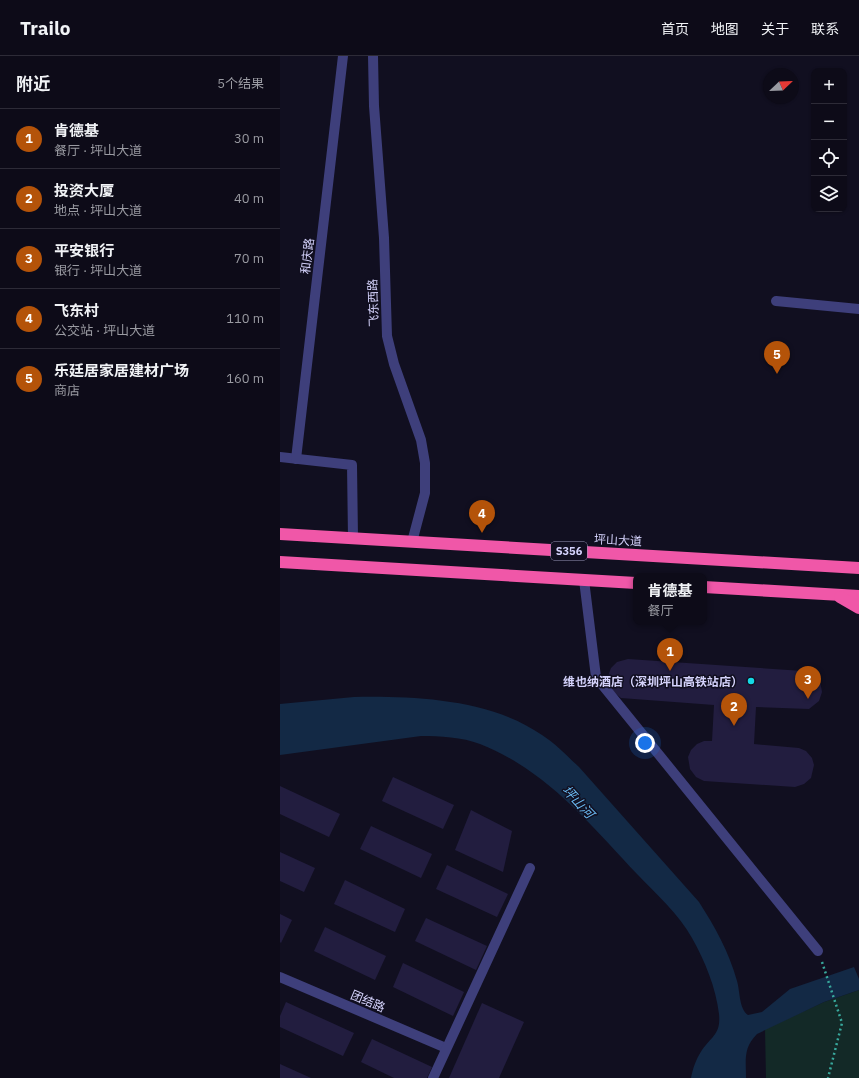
<!DOCTYPE html>
<html lang="zh">
<head>
<meta charset="utf-8">
<style>
  :root { --surface:#0d0b18; --page:#161421; --text:#f1f3f6; --muted:#9a9ba2; --line:#2d2b37; --accent:#b45309 }
  body { margin:0; font-family:"IBM Plex Sans","Noto Sans SC",sans-serif; background:var(--page); color:var(--text) }
  .controls { position:absolute; right:12px; top:12px; display:grid; overflow:hidden; border-radius:8px; box-shadow:0 1px 3px #0004 }
  .controls button { width:36px; height:36px; display:grid; place-items:center; padding:0; border:0; border-bottom:1px solid var(--line); background:var(--surface); color:var(--text); font:20px sans-serif }
  .compass { position:absolute; left:483px; top:12px; width:36px; height:36px; border-radius:50%; background:var(--surface); box-shadow:0 1px 3px #0004; rotate:67deg }
  .you { position:absolute; left:365px; top:687px; width:14px; height:14px; margin:-10px; border:3px solid #fff; border-radius:50%; background:#1a73e8; box-shadow:0 0 0 6px #1a73e833 }
  .badge { display:grid; place-items:center; width:26px; height:26px; border-radius:50%; background:var(--accent); color:#fff; font-size:13px; font-weight:700 }
  .pin { position:absolute; translate:-50% -33px; filter:drop-shadow(0 1px 2px #0008) }
  .pin::after { content:''; position:absolute; top:21px; width:14px; height:12px; background:inherit; clip-path:polygon(0 0,100% 0,50% 100%) }
  .popup { position:absolute; left:353px; top:517px; width:74px; height:52px; box-sizing:border-box; display:grid; place-content:center; border-radius:8px; background:var(--surface); filter:drop-shadow(0 1px 3px #0005); font-size:13px; white-space:nowrap; color:var(--muted) }
  .popup b { font-size:15px; color:var(--text) }
  .popup::after { content:''; position:absolute; left:50%; top:100%; margin-left:-8px; border:8px solid transparent; border-top-color:var(--surface) }
  .list { margin:0; padding:0; list-style:none }
  h2 { display:flex; justify-content:space-between; align-items:center; height:52px; margin:0; padding:0 16px; font-size:17px }
  h2 small { font-size:13px; font-weight:400; color:var(--muted) }
  .list li { display:grid; grid-template-columns:26px 1fr auto; gap:12px; align-items:center; box-sizing:border-box; height:60px; padding:0 16px; border-top:1px solid var(--line) }
  .list b { display:block; font-size:15px; white-space:nowrap }
  .list p { margin:0; font-size:13px; white-space:nowrap; color:var(--muted) }
  .list em { font-size:13px; font-style:normal; color:var(--muted) }
  .icon { flex:none; width:22px; height:22px; fill:none; stroke:currentColor; stroke-width:2; stroke-linecap:round; stroke-linejoin:round }
  .map { position:relative; flex:none; width:579px; height:1022px; overflow:hidden }
  header { display:flex; align-items:center; gap:24px; box-sizing:border-box; height:56px; padding:0 20px; background:var(--surface); border-bottom:1px solid var(--line) }
  header strong { font-size:19px }
  nav { display:flex; gap:22px; margin-inline-start:auto; font-size:14px }
  main { display:flex }
  aside { flex:1; background:var(--surface) }
  .map>svg:first-child { display:block }
</style>
</head>
<body>
<header>
<strong>Trailo</strong>
<nav><a>首页</a><a>地图</a><a>关于</a><a>联系</a></nav>
</header>
<main>
<aside>
<h2>附近<small>5个结果</small></h2>
<ul class="list">
<li><span class="badge">1</span><div><b>肯德基</b><p>餐厅 · 坪山大道</p></div><em>30 m</em></li>
<li><span class="badge">2</span><div><b>投资大厦</b><p>地点 · 坪山大道</p></div><em>40 m</em></li>
<li><span class="badge">3</span><div><b>平安银行</b><p>银行 · 坪山大道</p></div><em>70 m</em></li>
<li><span class="badge">4</span><div><b>飞东村</b><p>公交站 · 坪山大道</p></div><em>110 m</em></li>
<li><span class="badge">5</span><div><b>乐廷居家居建材广场</b><p>商店</p></div><em>160 m</em></li>
</ul>
</aside>
<div class="map">
<svg width="579" height="1022" viewBox="0 0 579 1022">
  <rect width="100%" height="100%" fill="#110f20"/>
  <path fill="#132927" d="M579,934V1022H486L485,973L544,946Z"/>
  <path fill="#132945" d="M74,641C134,640 211,643 262,679C276,688 287,700 299,711L419,846C435,871 449,896 457,925C460,935 459,953 468,959L482,956L510,933L574,911L579,923V934L544,946L477,978C463,992 466,1004 466,1022H411C413,1012 416,1003 422,994C432,980 441,978 439,958C436,932 425,905 412,882C399,858 376,838 357,818C310,768 266,714 200,688C182,681 160,680 141,680L0,699V648Z"/>
  <g fill="#221d3f">
    <path d="M348,603L523,615L534,619L540,625L542,636L539,645L529,653L476,651L474,688L519,692L526,695L532,702L534,709L531,722L524,728L515,731L424,725L416,721L410,713L408,701L411,694L417,688L424,685H432L434,649L341,642L329,632L328,620L331,612L337,606Z"/>
    <path d="M113,721L174,749L163,773L102,745Z"/>
    <path d="M0,730L60,758L49,781L0,758Z"/>
    <path d="M191,754L232,775L223,816L175,794Z"/>
    <path d="M91,770L152,798L141,822L80,793Z"/>
    <path d="M0,796L35,812L24,836L0,825Z"/>
    <path d="M167,809L228,838L217,861L156,833Z"/>
    <path d="M65,824L125,853L115,876L54,848Z"/>
    <path d="M0,858L12,864L1,887L0,886Z"/>
    <path d="M146,862L207,890L196,914L135,885Z"/>
    <path d="M45,871L106,900L95,924L34,895Z"/>
    <path d="M123,907L184,936L173,960L113,931Z"/>
    <path d="M6,946L74,977L63,1000L0,971V960Z"/>
    <path d="M202,947L244,966L219,1022H169Z"/>
    <path d="M92,983L152,1011L147,1022H114L81,1006Z"/>
    <path d="M0,1008L31,1022H0Z"/>
  </g>
  <g fill="none" stroke-linecap="round" stroke-linejoin="round">
    <path stroke="#38a89c" stroke-width="2.5" stroke-dasharray="2 3" stroke-linecap="butt" d="M542,906L562,967L548,1022"/>
    <g stroke="#3e3f7b" stroke-width="10">
      <path d="M93,0L94,50L104,182L107,280L114,308L141,384L145,407V437L132,486"/>
      <path d="M496,245L579,253"/>
      <path d="M0,401L72,409L73,482"/>
      <path d="M16,403L63,0"/>
      <path d="M304,524L316,621L538,895"/>
      <path d="M0,921L166,992"/>
      <path d="M153,1022L250,812"/>
    </g>
    <g stroke="#f057a8" stroke-width="12">
      <path d="M0,478L579,512"/>
      <path d="M0,506L356,527"/>
      <path d="M424,531L579,540"/>
      <path d="M560,541L579,552"/>
    </g>
  </g>
  <circle fill="#14dae5" stroke="#110f20" stroke-width="1.5" cx="471" cy="625" r="4"/>
  <g text-anchor="middle" dominant-baseline="central" stroke-width="3" stroke-linejoin="round" paint-order="stroke">
    <rect fill="#110f20" stroke="#9a98b9" stroke-width="1" x="271" y="486" width="36" height="18" rx="3"/>
    <g font-size="11" font-weight="bold" fill="#d4d2fb">
      <text x="289" y="495">S356</text>
    </g>
    <g font-size="12" fill="#d4d2fb" stroke="#110f20">
      <text transform="translate(27 200) rotate(-83)">和庆路</text>
      <text transform="translate(93 247) rotate(-92)">飞东西路</text>
      <text transform="translate(338 484) rotate(3)">坪山大道</text>
      <text transform="translate(88 945) rotate(23)">团结路</text>
    </g>
    <g font-size="12" font-weight="bold" fill="#d4d2fb" stroke="#110f20" text-anchor="end">
      <text x="463" y="625">维也纳酒店（深圳坪山高铁站店）</text>
    </g>
    <g font-size="13" font-style="italic" fill="#69b9f2" stroke="#110f20">
      <text transform="translate(298 746) rotate(47)">坪山河</text>
    </g>
  </g>
</svg>
<div class="controls">
<button>+</button>
<button>−</button>
<button><svg class="icon" aria-label="locate" viewBox="0 0 24 24"><circle cx="12" cy="12" r="6"/><path d="M12 2v4M12 18v4M2 12h4M18 12h4"/></svg></button>
<button><svg class="icon" aria-label="layers" viewBox="0 0 24 24"><path d="M12 4l9 5-9 5-9-5zM3 14l9 5 9-5"/></svg></button>
</div>
<svg class="compass" viewBox="-18 -18 36 36"><path d="M0-13l5 13h-10z" fill="#e53935"/><path d="M0 13l5-13h-10z" fill="#9a9ba2"/></svg>
<div class="you"></div>
<div class="pin badge" style="left:390px;top:615px">1</div>
<div class="popup"><b>肯德基</b>餐厅</div>
<div class="pin badge" style="left:454px;top:670px">2</div>
<div class="pin badge" style="left:528px;top:643px">3</div>
<div class="pin badge" style="left:202px;top:477px">4</div>
<div class="pin badge" style="left:497px;top:318px">5</div>
</div>
</main>
</body>
</html>
